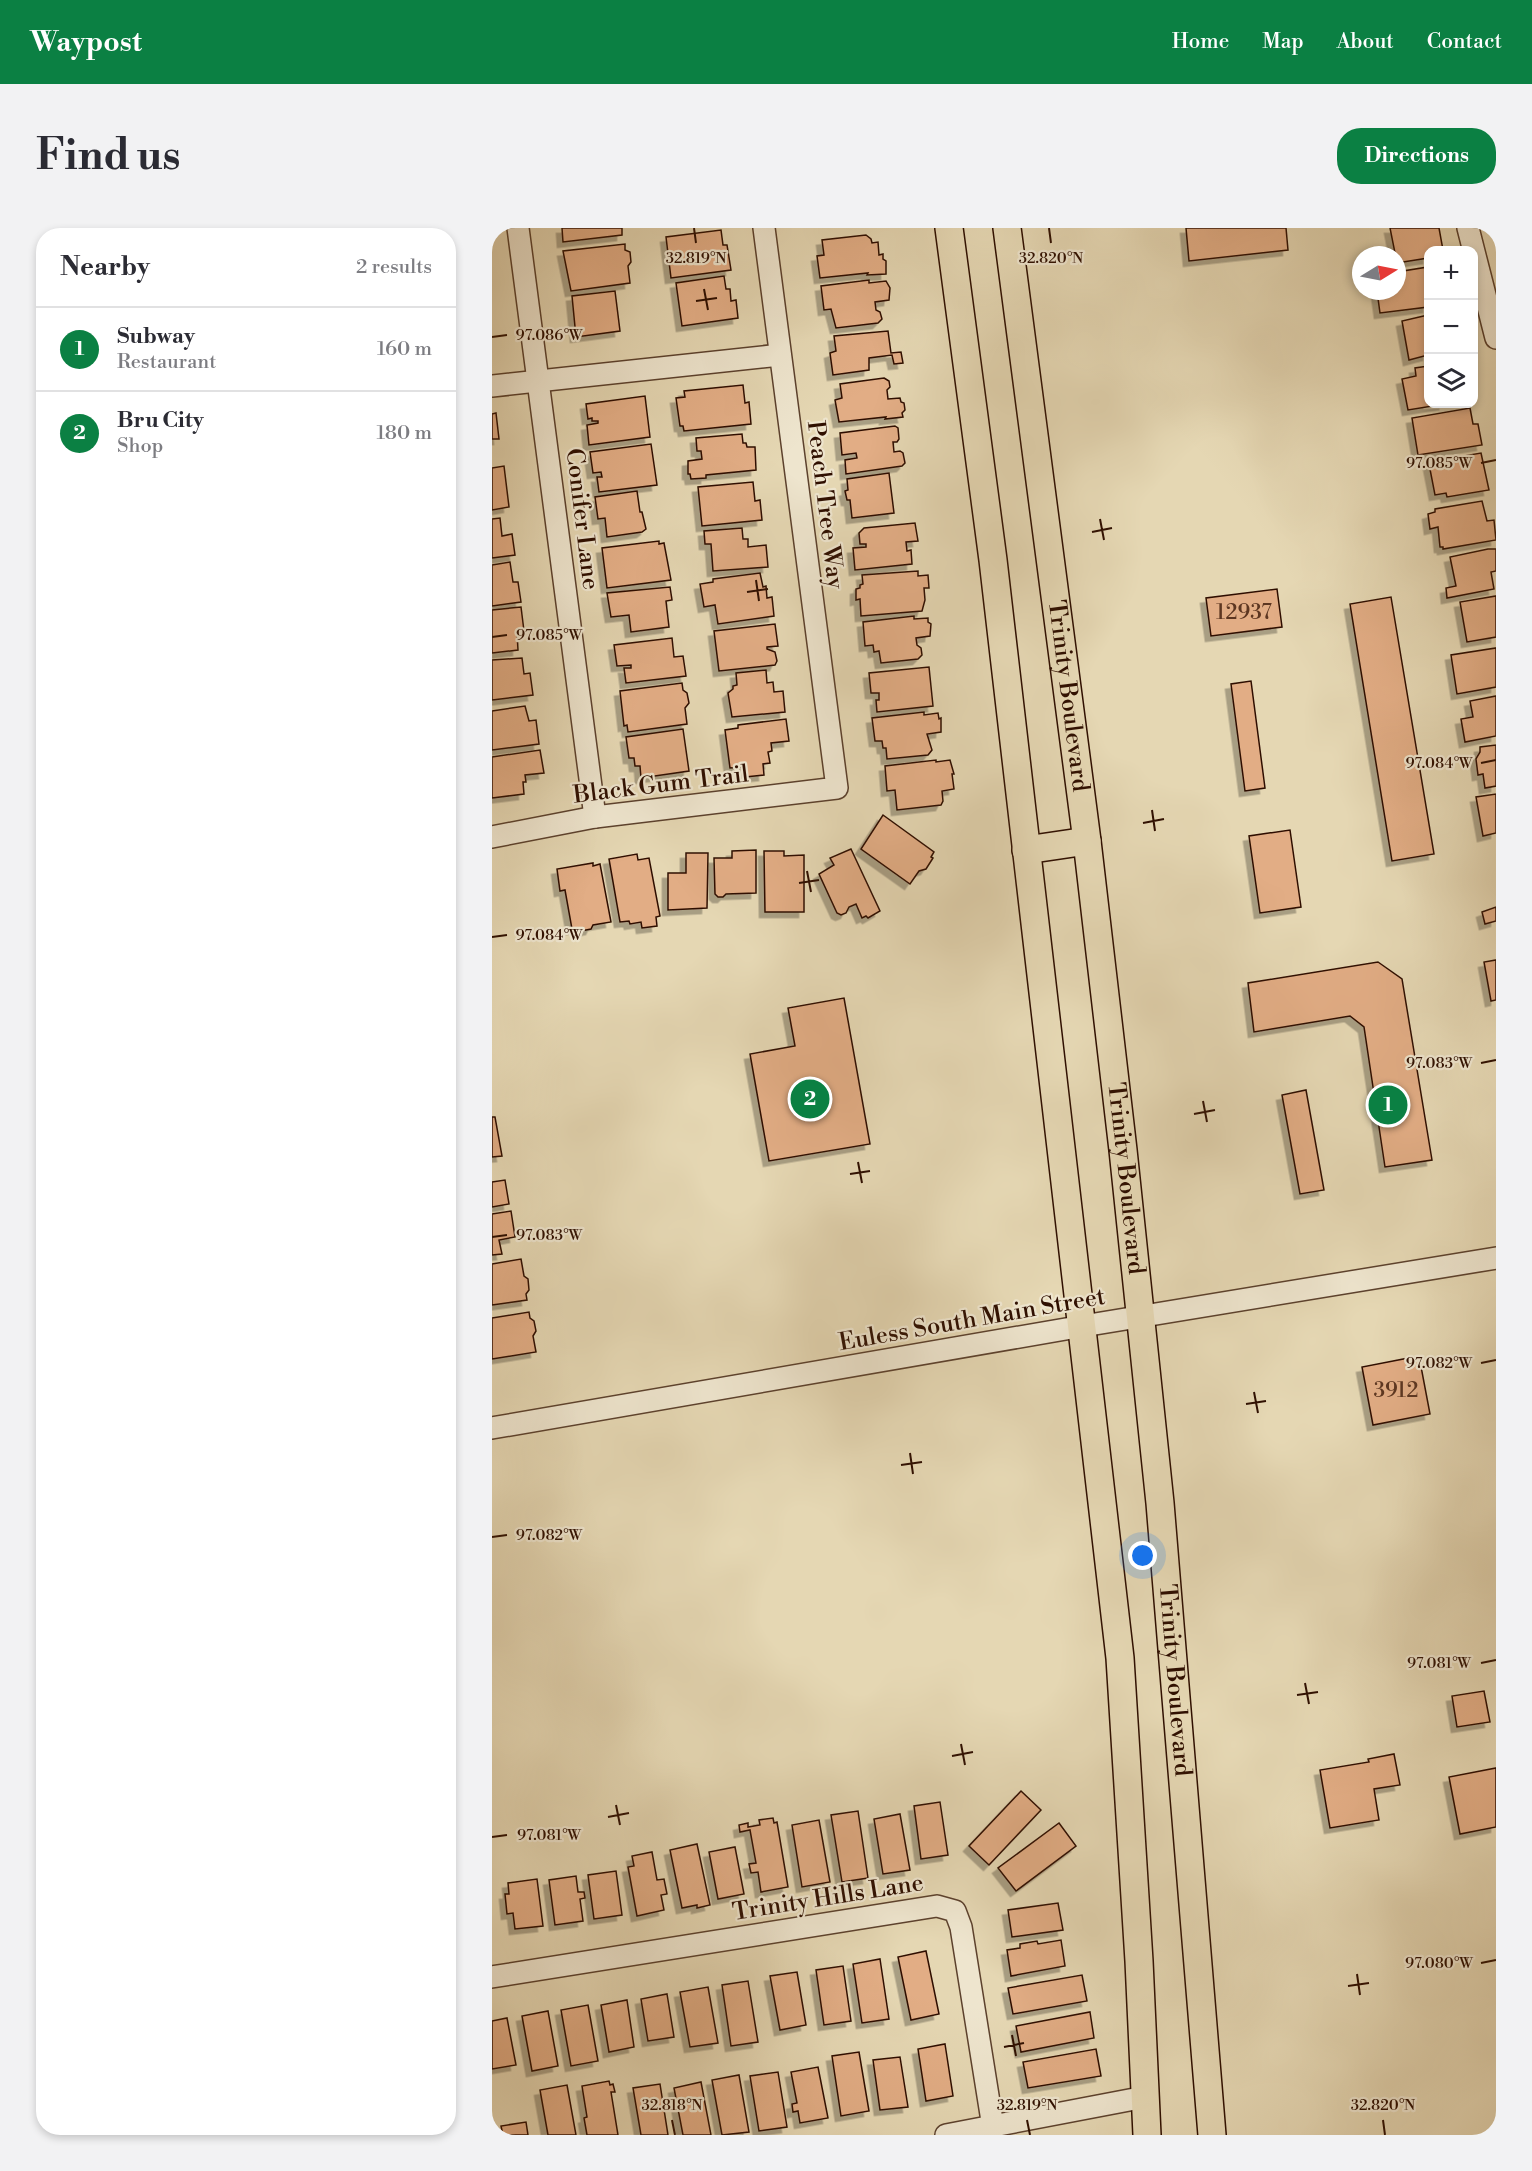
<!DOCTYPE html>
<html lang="en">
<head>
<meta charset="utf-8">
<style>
  :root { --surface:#fff; --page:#f2f2f3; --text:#2b2b33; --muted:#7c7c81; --line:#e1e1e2; --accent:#0b8043 }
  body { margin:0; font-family:"Libre Bodoni",serif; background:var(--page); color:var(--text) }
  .controls { position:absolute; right:18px; top:18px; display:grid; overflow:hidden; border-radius:12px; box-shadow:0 3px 9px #0003 }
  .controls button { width:54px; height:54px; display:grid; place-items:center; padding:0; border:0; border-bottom:2px solid var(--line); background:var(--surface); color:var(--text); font:30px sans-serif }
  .compass { position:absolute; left:860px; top:18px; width:54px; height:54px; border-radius:50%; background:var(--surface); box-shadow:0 3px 9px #0003; rotate:80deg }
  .you { position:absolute; left:651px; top:1328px; width:21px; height:21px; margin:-15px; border:4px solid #fff; border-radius:50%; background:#1a73e8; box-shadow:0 0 0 9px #1a73e833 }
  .badge { display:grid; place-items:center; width:39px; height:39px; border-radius:50%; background:var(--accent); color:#fff; font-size:20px; font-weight:700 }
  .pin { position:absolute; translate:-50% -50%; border:3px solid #fff; box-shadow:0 2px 6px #0006 }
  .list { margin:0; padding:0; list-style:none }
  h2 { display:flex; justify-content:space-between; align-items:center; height:78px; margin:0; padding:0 24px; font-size:26px }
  h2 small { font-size:20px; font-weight:400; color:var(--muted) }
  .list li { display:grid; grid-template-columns:39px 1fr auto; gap:18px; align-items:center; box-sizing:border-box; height:84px; padding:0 24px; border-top:2px solid var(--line) }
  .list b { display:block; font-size:22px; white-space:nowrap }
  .list p { margin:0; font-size:20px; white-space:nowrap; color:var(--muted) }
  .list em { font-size:20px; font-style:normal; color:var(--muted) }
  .icon { flex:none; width:33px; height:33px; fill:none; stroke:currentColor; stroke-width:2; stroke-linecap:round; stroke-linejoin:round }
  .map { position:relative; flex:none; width:1004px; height:1907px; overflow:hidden; border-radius:24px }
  header { display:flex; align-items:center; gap:36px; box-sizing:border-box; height:84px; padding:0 30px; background:var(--accent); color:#fff }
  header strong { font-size:28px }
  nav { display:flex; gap:33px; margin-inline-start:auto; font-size:21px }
  .intro { display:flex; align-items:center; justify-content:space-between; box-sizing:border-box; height:144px; padding:0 36px }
  h1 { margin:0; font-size:42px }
  .button { padding:15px 27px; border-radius:24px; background:var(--accent); color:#fff; font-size:21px; font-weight:700 }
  main { display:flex; gap:36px; padding:0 36px }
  aside { flex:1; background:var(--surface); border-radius:24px; box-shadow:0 3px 9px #0003 }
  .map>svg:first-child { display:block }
</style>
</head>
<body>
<header>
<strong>Waypost</strong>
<nav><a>Home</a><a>Map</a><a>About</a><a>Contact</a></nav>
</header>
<div class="intro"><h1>Find us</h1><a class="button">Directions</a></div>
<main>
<aside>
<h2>Nearby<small>2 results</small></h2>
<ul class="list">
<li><span class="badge">1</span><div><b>Subway</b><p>Restaurant</p></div><em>160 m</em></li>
<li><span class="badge">2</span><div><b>Bru City</b><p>Shop</p></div><em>180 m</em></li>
</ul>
</aside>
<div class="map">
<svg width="1004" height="1907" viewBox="0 0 1004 1907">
  <defs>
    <filter id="shadow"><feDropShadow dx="-5.5" dy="5.5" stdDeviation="0" flood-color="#0004"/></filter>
  </defs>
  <rect width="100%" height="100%" fill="#e5d7b3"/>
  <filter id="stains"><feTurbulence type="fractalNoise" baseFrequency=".00333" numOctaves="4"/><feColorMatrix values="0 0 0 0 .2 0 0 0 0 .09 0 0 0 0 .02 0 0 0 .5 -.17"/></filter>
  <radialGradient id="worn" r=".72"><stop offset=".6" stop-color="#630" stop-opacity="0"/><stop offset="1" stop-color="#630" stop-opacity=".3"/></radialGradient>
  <g fill="#e2ad85" stroke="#2f0f00" stroke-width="1.5" filter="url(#shadow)">
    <path d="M70,0H130V7L71,14Z"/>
    <path d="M694,0H794L796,22L697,33Z"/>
    <path d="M898,0H947L951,22H936V30L905,35Z"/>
    <path d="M229,2L231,17H235L239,42L179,50L174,9Z"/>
    <path d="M374,7L379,11L380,15L386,14L387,27L391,26V31L394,33V46L375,47L376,45L328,50L325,28L332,27L330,12Z"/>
    <path d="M133,16V22L138,24L139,34L136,38L138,55L79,63L71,23Z"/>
    <path d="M936,39V79L888,85L885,63H905V44Z"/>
    <path d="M232,48L234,61H238L239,73L244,72L246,90L190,98L184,55Z"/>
    <path d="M377,52V55L394,53L398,60L397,72L383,74L384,82L388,84L390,91L386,95L344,100L339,81L332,82L329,58Z"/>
    <path d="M123,63L128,103L84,109L80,68Z"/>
    <path d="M936,87V127L917,132L910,93Z"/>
    <path d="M396,103L399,125L409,124L411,135L402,136L400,127L377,130V142L341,147L338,125L344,123L342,108Z"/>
    <path d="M936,138V176H953L916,182L910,151L924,148L923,140Z"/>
    <path d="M392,150L397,153L398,159L395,162L396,171L408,170L409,174L412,175L413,182L410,185L411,189L393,191L394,189L347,194L343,172L350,170L348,156Z"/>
    <path d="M251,157L253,175L257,174L259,196L192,203L191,198H188L184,170L193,169L192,163Z"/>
    <path d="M153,168L158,209L97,217L95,197L106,195V193H100V190L96,191L94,176Z"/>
    <path d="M978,180L981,196H986L990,217L926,227L920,190Z"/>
    <path d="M4,185L7,211H0V186Z"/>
    <path d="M403,198L406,200L407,211L405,214H401L402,224L408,223L411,225L413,235L410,238L354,246L353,232L365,230L364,225L350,227L348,205Z"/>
    <path d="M250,206L251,215H254L255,219H263L264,242L214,247V250L199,251L198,246H196V233L210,231L209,223H205L204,210Z"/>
    <path d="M159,216L165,257L107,264L105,249H110L109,244L101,245L98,224Z"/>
    <path d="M989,225L997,262L955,269L954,265L943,267L937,236L949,234L948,232Z"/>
    <path d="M12,238L17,279L0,282V240Z"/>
    <path d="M397,245L402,285L360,290L358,272H355L353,263L356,262L355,251Z"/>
    <path d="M261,254L263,273L268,272L270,292L210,298L206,259Z"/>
    <path d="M145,263L148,284H150L154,301L150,304L115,309L113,290L106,291L103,269Z"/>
    <path d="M990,273L995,293L1002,292L1004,312L951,321V319H948L946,299L938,301L936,286L943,284V281Z"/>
    <path d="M8,290L10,308L20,306L23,327L0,330V291Z"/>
    <path d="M423,295L426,313L414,314L415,323L419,322L420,336L363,342L361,320L374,319V316H368L367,305L372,300Z"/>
    <path d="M250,300L251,311H256V319L274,317L276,339L221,343L219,316H213L212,303Z"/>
    <path d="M167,313V316L172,315L179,352L115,360L110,320Z"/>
    <path d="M996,321H1004V343L999,344L1002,361L955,370L954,360L964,358L958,329Z"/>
    <path d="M18,334L21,354H26L29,374L0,378V337Z"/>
    <path d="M426,343V348L436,347L437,360H432L433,372L430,383L369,388L368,371L364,372V361L368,360V357L371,356L370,347Z"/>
    <path d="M268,345L271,359L274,358L275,370L280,369L282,388L226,396L223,377L212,379L208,356L221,354V351Z"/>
    <path d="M178,359L180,372L174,373L177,399L139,404L137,387L119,389L115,365Z"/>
    <path d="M785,361L790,399L719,408L714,370Z"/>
    <path d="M1004,368V409L975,414L968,374Z"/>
    <path d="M899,369L942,626L900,633L858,376Z"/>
    <path d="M29,379L32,403L25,404L26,422L0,425V382Z"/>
    <path d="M422,388V391L436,390V394L439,396L438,408L424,410L425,417L429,420L430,427L426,431L389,435L387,423L382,424L381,417L373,418L371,394Z"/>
    <path d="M283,396L286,418L275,419V421L283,424L285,433L283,437L227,443L222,403Z"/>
    <path d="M180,410L182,429L191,428L194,448L134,455L132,440H139V437L125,438L122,417Z"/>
    <path d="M1004,420V459L965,466L959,427Z"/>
    <path d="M30,430L32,446L38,445L41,467L0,472V432Z"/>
    <path d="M437,439L441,478L385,484L384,472H387V465H379L377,445Z"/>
    <path d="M274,442L275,455L281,454L282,464L291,463L293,484L240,489L236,465L241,461V458L245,457L244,445Z"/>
    <path d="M759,453L773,560L753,563L739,456Z"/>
    <path d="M190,455L191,462L195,465L197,475L193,480L195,496L136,504L135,497L132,498L128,463Z"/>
    <path d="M1004,468V508L973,514L969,491L981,489L978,473Z"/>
    <path d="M33,478L37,493L44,492L47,516L0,522V483Z"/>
    <path d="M432,484V487L446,485L447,491L449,490V504L435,506L440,522L436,527L395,531L394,520H391L390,513H383L380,490Z"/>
    <path d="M294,491L297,513L279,515L280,523L276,524L278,535L271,536L272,547L253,549L251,539L238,540L233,502L246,500V497Z"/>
    <path d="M191,501L197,543L149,550L148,538H143L142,530H137L134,509Z"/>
    <path d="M1004,517V558L993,560L991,546L986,547L984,531L988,524V519Z"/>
    <path d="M48,522L52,545L33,547L34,554H31L32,566L0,570V529Z"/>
    <path d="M444,532V534L458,532L462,546H460L462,561L450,563L451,573L449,577L405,582L403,562L395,563L393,538Z"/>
    <path d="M1004,566V605L991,608L984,569Z"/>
    <path d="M391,587L442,624L439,629L441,630L434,641L427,643L418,656L369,621Z"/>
    <path d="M798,602L809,679L768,685L757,608Z"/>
    <path d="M359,621L388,683L376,690L374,688L370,690L364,676L357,679L354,685L349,687L345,685L327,646L342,637L338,630Z"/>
    <path d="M264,622V665L234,666L231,669H226L223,666L222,630H240V623Z"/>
    <path d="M272,623H292V628L312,627V684H273Z"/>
    <path d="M194,625H216L215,680L176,682V645H194Z"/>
    <path d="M145,626L146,632L157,630L168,688L164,689L165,698L150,700L149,694L138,696L137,693L128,694L117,631Z"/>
    <path d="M101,635V638L108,636L119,694L101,697L99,701L89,703L84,700L80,701L73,662L68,663L65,641Z"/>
    <path d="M1004,679V693L993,696L990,684Z"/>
    <path d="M1004,732V772L999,773L992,734Z"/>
    <path d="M886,734L910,751L940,932L893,939L872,799L858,788L762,804L756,755Z"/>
    <path d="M352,770L378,916L277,933L258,826L303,818L296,780Z"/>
    <path d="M814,862L832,962L808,966L790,867Z"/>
    <path d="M0,889H3L10,928L0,929Z"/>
    <path d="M13,952L17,976L0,979V954Z"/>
    <path d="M19,983L23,1009L7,1012L10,1026L0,1027V986Z"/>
    <path d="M29,1031L32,1048L36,1051L37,1062L34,1066L35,1072L0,1077V1036Z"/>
    <path d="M37,1084L38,1090L42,1093L44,1103L41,1108L44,1124L0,1131V1090Z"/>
    <path d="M927,1128L938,1186L881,1197L870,1139Z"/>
    <path d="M992,1463L998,1494L965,1499L960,1468Z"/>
    <path d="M902,1526L908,1557L882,1561L887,1592L838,1600L828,1542L877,1534L876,1531Z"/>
    <path d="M1004,1540V1599L968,1606L957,1549Z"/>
    <path d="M529,1563L549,1582L497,1637L477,1618Z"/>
    <path d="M448,1574L456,1627L429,1631L422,1578Z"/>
    <path d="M366,1583L376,1650L350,1654L339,1587Z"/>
    <path d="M408,1586L418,1642L391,1646L382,1591Z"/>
    <path d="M281,1590L282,1595L285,1594L296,1659L269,1664L266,1644L259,1645L257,1636L264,1635L258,1602L248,1604L247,1597L256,1595V1599L268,1597L267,1592Z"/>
    <path d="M327,1592L338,1654L310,1659L300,1597Z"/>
    <path d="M567,1595L584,1618L524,1663L506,1640Z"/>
    <path d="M205,1616L218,1677L205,1680V1677L190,1680L178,1622Z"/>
    <path d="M243,1619L252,1666L226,1671L217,1624Z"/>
    <path d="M160,1624L165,1652L172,1651L175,1666L169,1667L172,1682L145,1688L136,1639L142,1638L140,1628Z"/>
    <path d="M124,1643L130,1687L102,1691L96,1647Z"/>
    <path d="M84,1648L86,1664H92L93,1670L88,1671L91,1693L63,1697L57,1652Z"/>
    <path d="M45,1651L51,1698L23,1701L21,1685L15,1686L13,1666H17L16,1655Z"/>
    <path d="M566,1675L571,1702L520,1709L516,1682Z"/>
    <path d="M569,1712L573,1738L519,1748L515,1722L528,1720V1716L545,1713L546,1716Z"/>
    <path d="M434,1723L447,1786L419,1792L406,1729Z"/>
    <path d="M388,1731L397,1791L370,1795L361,1736Z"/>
    <path d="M351,1738L359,1793L332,1797L324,1742Z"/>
    <path d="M305,1744L314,1797L288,1802L278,1748Z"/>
    <path d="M590,1747L595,1773L521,1786L516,1760Z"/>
    <path d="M256,1753L266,1814L239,1818L230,1757Z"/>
    <path d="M216,1759L226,1815L198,1819L188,1764Z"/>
    <path d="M175,1766L182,1809L156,1813L149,1771Z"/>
    <path d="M135,1772L142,1819L117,1824L109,1777Z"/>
    <path d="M96,1777L106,1833L79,1838L69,1782Z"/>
    <path d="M56,1783L66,1838L40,1843L30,1788Z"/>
    <path d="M598,1784L602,1810L529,1824L524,1798Z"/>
    <path d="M15,1790L24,1837L0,1841V1793Z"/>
    <path d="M453,1816L461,1868L434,1873L426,1821Z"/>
    <path d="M604,1821L609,1848L536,1860L531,1834Z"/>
    <path d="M367,1824L377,1883L349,1888L340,1828Z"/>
    <path d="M408,1829L416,1879L388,1882L381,1832Z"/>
    <path d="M326,1839L336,1890L308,1895L306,1883L301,1884L300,1876L305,1875L299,1844Z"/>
    <path d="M286,1844L295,1899L267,1903L258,1848Z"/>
    <path d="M247,1847L257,1904L230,1907L220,1852Z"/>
    <path d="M117,1853L118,1857L121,1856L123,1864H119L126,1907H95L92,1890L95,1889L90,1858Z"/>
    <path d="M209,1854L219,1907H191L182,1860Z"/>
    <path d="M168,1856L176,1907H149L141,1860Z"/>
    <path d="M75,1857L84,1907H56L48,1862Z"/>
    <path d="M34,1894L36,1907H11L9,1898Z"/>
  </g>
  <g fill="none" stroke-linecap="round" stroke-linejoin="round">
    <g stroke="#5c412d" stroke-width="24">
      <g id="minor">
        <path d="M26,0L103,589"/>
        <path d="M976,0L1004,110"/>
        <path d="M0,158L288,127"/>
        <path d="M0,609L103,589L345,560L272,0"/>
        <path d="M0,1200L591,1098L1004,1030"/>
        <path d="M0,1749L445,1678L463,1683L469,1699L501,1899"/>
        <path d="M454,1907L653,1869"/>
      </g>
    </g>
    <g stroke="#2f0f00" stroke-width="30">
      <g id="major">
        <path d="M457,0L501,332L628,1430L647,1733L655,1907"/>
        <path id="s1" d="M515,0L595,613L631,922L668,1275L720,1907"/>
        <path d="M534,622L595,613"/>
      </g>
    </g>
    <use href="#minor" stroke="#eee5ce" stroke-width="21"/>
    <use href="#major" stroke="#e5d7b3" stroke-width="27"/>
  </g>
  <path fill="none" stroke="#2f0f00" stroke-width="2" d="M202,0L204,15M557,0L559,15M212,61L216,82M204,73L225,70M0,109L15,107M989,235L1004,232M608,291L612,312M600,304L620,300M264,352L267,373M255,364L276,361M0,409L15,407M989,535L1004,532M660,582L663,603M651,595L672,591M315,643L319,664M307,655L327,652M0,709L15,707M989,835L1004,832M711,873L715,894M702,886L723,882M366,934L370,955M358,946L378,943M0,1009L15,1007M989,1135L1004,1132M762,1164L766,1185M754,1176L774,1173M418,1225L421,1246M409,1237L430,1234M0,1309L15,1307M989,1435L1004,1432M813,1455L817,1476M805,1467L826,1464M469,1516L473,1537M460,1528L481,1524M124,1577L128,1597M116,1589L137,1585M0,1609L15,1607M989,1735L1004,1732M865,1746L868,1767M856,1758L877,1755M520,1807L524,1828M512,1819L532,1815M180,1892L183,1907M535,1892L538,1907M891,1892L893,1907"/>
  <g text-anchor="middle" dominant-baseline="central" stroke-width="4.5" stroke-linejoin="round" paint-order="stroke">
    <g font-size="21" fill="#5c3621">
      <text x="752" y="385">12937</text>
      <text x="904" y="1163">3912</text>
    </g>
    <g font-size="24" fill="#2f0f00" stroke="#eee5ce">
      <text transform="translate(333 277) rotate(83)">Peach Tree Way</text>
      <text transform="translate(90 291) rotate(83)">Conifer Lane</text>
      <text stroke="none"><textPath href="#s1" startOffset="472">Trinity Boulevard</textPath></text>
      <text transform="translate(169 557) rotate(-7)">Black Gum Trail</text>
      <text stroke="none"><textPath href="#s1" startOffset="958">Trinity Boulevard</textPath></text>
      <text transform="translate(480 1092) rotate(-10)">Euless South Main Street</text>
      <text stroke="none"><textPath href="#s1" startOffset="1462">Trinity Boulevard</textPath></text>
      <text transform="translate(336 1670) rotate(-9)">Trinity Hills Lane</text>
    </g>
  </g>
  <g font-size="15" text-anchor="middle" fill="#2f0f00" stroke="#eee5ce" stroke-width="4.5" stroke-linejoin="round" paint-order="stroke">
    <text x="204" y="35">32.819°N</text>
    <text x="559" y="35">32.820°N</text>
    <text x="57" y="112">97.086°W</text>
    <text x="947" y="240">97.085°W</text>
    <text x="57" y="412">97.085°W</text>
    <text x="947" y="540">97.084°W</text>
    <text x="57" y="712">97.084°W</text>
    <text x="947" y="840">97.083°W</text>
    <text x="57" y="1012">97.083°W</text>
    <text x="947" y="1140">97.082°W</text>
    <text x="57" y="1312">97.082°W</text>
    <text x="947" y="1440">97.081°W</text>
    <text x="57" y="1612">97.081°W</text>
    <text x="947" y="1740">97.080°W</text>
    <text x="180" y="1882">32.818°N</text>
    <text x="535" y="1882">32.819°N</text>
    <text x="891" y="1882">32.820°N</text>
  </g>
  <rect width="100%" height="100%" filter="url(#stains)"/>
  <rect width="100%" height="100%" fill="url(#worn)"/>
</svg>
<div class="controls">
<button>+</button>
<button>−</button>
<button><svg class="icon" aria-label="layers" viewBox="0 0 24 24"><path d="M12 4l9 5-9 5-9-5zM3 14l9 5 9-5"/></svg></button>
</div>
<svg class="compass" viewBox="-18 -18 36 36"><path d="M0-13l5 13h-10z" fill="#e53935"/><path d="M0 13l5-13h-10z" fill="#7c7c81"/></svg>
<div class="you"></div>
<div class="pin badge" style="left:896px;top:877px">1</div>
<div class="pin badge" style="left:318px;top:871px">2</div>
</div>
</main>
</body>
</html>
